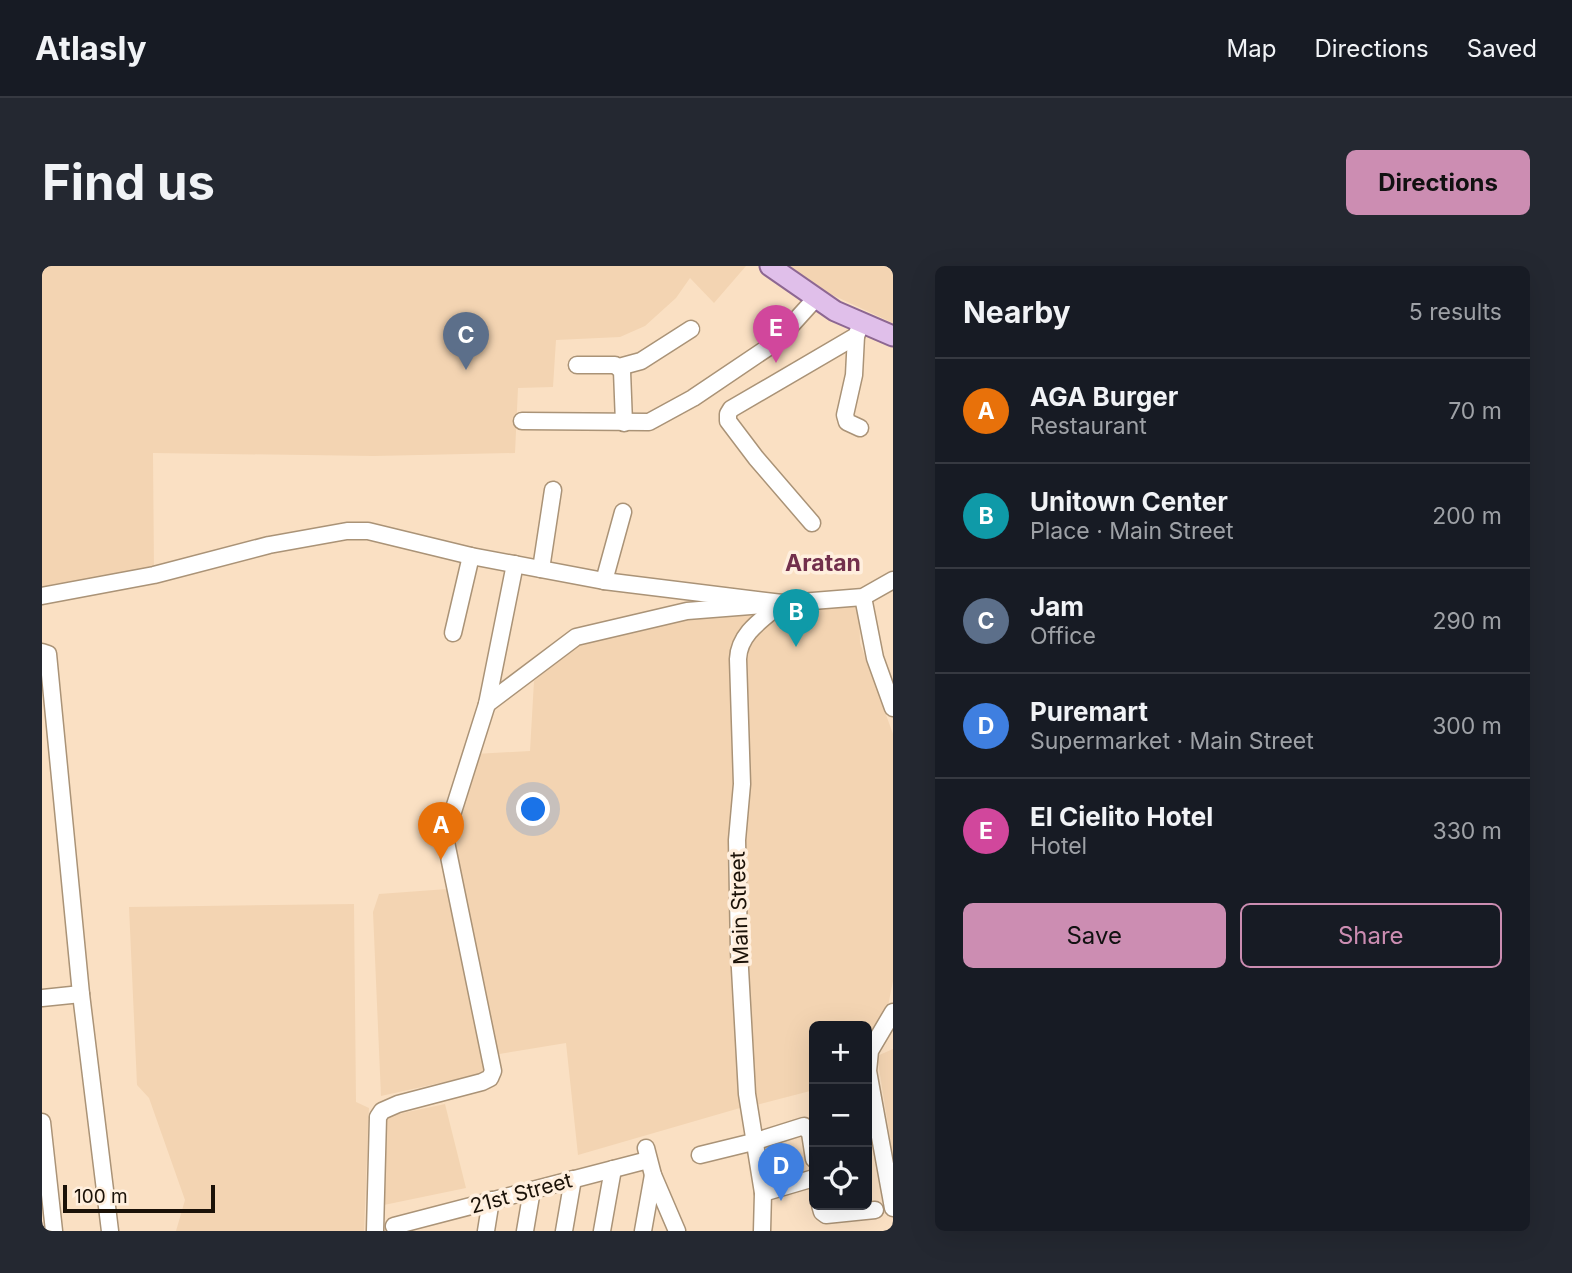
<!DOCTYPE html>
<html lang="en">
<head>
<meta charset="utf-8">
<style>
  :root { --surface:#171b24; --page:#242831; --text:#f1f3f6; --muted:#9ea1a6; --line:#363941; --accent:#cc8db2 }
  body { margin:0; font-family:Inter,sans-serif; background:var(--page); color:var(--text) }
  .controls { position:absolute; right:21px; bottom:21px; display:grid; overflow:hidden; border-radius:10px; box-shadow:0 7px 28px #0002 }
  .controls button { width:63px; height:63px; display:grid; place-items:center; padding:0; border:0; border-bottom:2px solid var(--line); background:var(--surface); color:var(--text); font:35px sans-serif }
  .scale { position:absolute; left:21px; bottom:18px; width:152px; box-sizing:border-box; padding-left:7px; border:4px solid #1b1208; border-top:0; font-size:19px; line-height:24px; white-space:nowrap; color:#1b1208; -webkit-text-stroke:5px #ffefde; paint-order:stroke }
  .you { position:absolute; left:492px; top:544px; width:24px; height:24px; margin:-18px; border:5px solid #fff; border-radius:50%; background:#1a73e8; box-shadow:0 0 0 10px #1a73e833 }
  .badge { display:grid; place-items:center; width:46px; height:46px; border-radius:50%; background:var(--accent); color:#fff; font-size:23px; font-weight:700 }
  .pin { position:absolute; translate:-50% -58px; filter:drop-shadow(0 2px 4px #0008) }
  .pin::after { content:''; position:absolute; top:37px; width:24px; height:21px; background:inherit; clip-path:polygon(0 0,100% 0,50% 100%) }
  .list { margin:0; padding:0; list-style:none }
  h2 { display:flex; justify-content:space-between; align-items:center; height:91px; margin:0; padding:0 28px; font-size:30px }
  h2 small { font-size:23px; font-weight:400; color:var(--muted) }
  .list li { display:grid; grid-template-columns:46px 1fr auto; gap:21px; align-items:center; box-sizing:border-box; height:105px; padding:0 28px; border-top:2px solid var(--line) }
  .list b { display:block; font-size:26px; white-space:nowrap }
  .list p { margin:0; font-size:23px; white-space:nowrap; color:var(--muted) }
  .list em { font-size:23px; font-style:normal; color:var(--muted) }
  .actions { display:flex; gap:14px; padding:21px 28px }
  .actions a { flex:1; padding:16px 0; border:2px solid var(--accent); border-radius:10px; text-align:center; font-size:24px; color:var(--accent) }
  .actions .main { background:var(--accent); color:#111 }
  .icon { flex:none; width:38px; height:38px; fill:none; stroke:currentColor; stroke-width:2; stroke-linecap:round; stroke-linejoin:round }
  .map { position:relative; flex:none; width:851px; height:965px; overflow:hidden; border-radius:10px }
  header { display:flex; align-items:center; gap:42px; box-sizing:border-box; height:98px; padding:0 35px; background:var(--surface); border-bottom:2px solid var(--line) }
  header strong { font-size:33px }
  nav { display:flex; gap:38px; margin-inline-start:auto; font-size:24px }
  .intro { display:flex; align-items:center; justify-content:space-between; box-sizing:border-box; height:168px; padding:0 42px }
  h1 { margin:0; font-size:49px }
  .button { padding:18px 32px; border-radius:10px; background:var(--accent); color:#111; font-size:24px; font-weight:700 }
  main { display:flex; gap:42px; padding:0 42px }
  aside { flex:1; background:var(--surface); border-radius:10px; box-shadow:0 7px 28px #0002 }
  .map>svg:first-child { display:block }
</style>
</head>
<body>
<header>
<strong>Atlasly</strong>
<nav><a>Map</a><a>Directions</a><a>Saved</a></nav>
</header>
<div class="intro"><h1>Find us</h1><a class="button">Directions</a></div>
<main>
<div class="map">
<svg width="851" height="965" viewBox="0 0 851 965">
  <rect width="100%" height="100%" fill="#fae0c3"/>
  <g fill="#f3d4b2">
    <path d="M0,0H704L672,37L648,12L634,32L603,60L578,71L514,74L511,121L476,122L473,187L332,190L111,187L112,305L0,328Z"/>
    <path d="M748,0H851V57L784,26Z"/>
    <path d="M817,338L818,377L851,468V715L845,745L825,775V760H772V824L714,839L705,684L689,687L698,842L536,889L524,777L439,791L443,807L339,830L331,646L337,628L419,622L411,572L433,488L488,485L492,415L538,376L651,350Z"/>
    <path d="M312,638L314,836L327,842L322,965H134L143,934L107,832L95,819L87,641Z"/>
    <path d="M851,783V890L835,790Z"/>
    <path d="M403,838L424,922L337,940L342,851Z"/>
  </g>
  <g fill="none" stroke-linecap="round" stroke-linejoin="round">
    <g stroke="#aa9377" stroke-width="19">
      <g id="minor">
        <path d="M814,70L812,109L803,149L805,156L818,162"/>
        <path d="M535,99H573L580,105L582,157"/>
        <path d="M577,101L599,95L649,63"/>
        <path d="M480,155L607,156L651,132L734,76L773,33"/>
        <path d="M770,257L714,192L686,155V148L689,143L814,70L819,58"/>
        <path d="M499,303L511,224"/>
        <path d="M562,315L581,246"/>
        <path d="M0,330L112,309L227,279L305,265H326L429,290L562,315L740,337"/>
        <path d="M821,331L833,392L851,442"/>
        <path d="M411,367L429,290"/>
        <path d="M0,386L6,388L39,728L68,965"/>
        <path d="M445,438L534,371L645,345L821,331L851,314"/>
        <path d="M0,732L39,728"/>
        <path d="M851,746L828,785L826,805L851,942"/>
        <path d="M0,856L12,965"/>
        <path d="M604,882L611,909L635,965"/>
        <path d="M658,889L711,876L762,860L768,867L772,893"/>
        <path d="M721,927L772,912"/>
        <path d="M778,939L780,946L784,949L833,944"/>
        <path d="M352,960L606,894"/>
        <path d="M333,965L336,851L340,845L356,838L440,816L448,812L451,805L403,571L445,438L473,298"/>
        <path d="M444,965L449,934"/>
        <path d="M483,965L490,924"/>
        <path d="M522,965L531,913"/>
        <path d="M560,965L571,903"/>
        <path d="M601,965L611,909"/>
        <path d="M720,965L721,927L705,828L697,685L695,574L700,518L696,393C697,367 721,353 740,337"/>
      </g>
    </g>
    <g stroke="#8d6792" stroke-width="23">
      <path id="major" d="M728,0L793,45L851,70"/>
    </g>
    <use href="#minor" stroke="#fff" stroke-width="16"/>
    <use href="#major" stroke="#e0bfea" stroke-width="19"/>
  </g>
  <g text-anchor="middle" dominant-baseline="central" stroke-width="7" stroke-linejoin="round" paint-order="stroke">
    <g font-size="21" fill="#1b1208" stroke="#ffefde">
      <text transform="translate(697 642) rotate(-92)">Main Street</text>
      <text transform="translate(479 927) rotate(-15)">21st Street</text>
    </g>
    <g font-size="23" font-weight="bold" fill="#722f4c" stroke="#ffefde">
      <text x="781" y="297">Aratan</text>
    </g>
  </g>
</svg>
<div class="controls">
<button>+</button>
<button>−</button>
<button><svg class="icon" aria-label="locate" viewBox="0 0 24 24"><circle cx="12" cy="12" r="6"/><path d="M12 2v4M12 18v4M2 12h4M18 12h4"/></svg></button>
</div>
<div class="scale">100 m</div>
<div class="you"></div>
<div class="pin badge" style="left:399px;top:594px;background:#e8710a">A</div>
<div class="pin badge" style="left:754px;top:381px;background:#0f9aa8">B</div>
<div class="pin badge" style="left:424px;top:104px;background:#5c6f8a">C</div>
<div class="pin badge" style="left:739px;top:935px;background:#3f7fe0">D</div>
<div class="pin badge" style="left:734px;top:97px;background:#d1479c">E</div>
</div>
<aside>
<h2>Nearby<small>5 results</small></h2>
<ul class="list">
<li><span class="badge" style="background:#e8710a">A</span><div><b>AGA Burger</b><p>Restaurant</p></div><em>70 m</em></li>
<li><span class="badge" style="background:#0f9aa8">B</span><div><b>Unitown Center</b><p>Place · Main Street</p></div><em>200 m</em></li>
<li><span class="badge" style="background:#5c6f8a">C</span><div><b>Jam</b><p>Office</p></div><em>290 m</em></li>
<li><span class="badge" style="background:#3f7fe0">D</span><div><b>Puremart</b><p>Supermarket · Main Street</p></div><em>300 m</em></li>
<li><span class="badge" style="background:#d1479c">E</span><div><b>El Cielito Hotel</b><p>Hotel</p></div><em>330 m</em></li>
</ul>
<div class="actions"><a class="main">Save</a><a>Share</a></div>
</aside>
</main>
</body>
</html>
